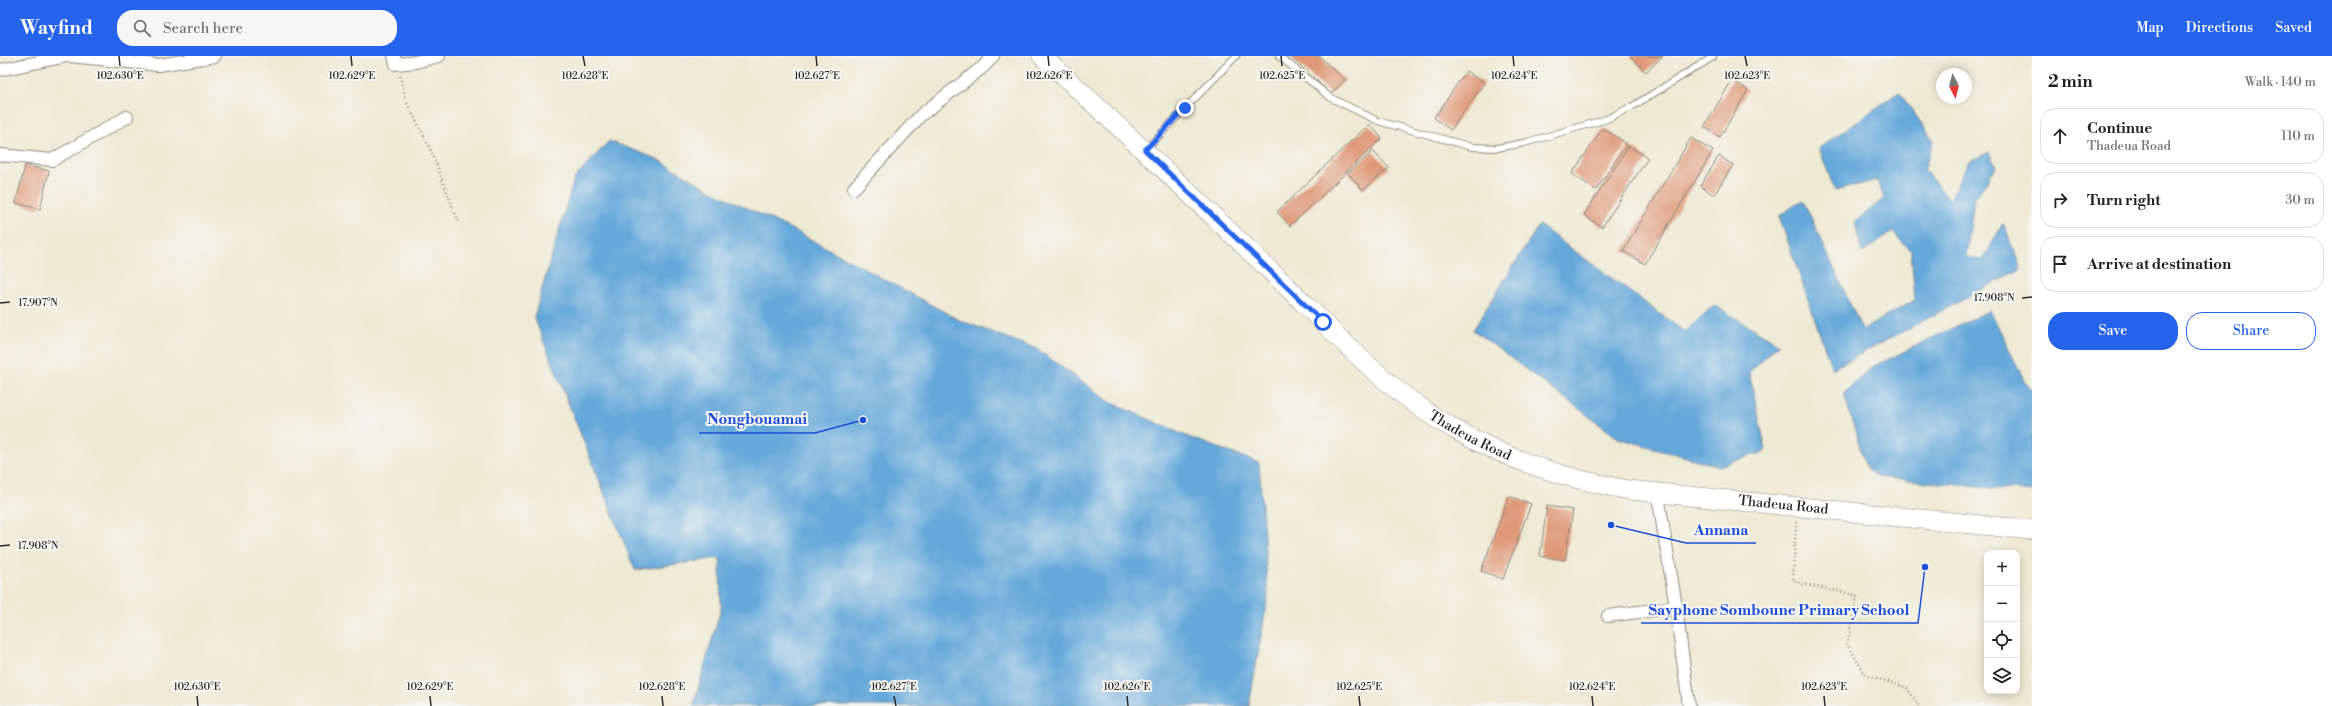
<!DOCTYPE html>
<html lang="en">
<head>
<meta charset="utf-8">
<style>
  :root { --surface:#fff; --page:#f6f6f6; --text:#222; --muted:#767676; --line:#e0e0e0; --accent:#2563eb }
  body { margin:0; font-family:"Libre Bodoni",serif; background:var(--page); color:var(--text) }
  .controls { position:absolute; right:12px; bottom:12px; display:grid; overflow:hidden; border-radius:8px; box-shadow:0 2px 10px #0003 }
  .controls button { width:36px; height:36px; display:grid; place-items:center; padding:0; border:0; border-bottom:1px solid var(--line); background:var(--surface); color:var(--text); font:20px sans-serif }
  .compass { position:absolute; left:1936px; top:12px; width:36px; height:36px; border-radius:50%; background:var(--surface); box-shadow:0 2px 10px #0003; rotate:173deg }
  .stop { position:absolute; width:12px; height:12px; margin:-9px; border:3px solid #2563eb; border-radius:50%; background:#fff }
  .stop.end { background:#2563eb; border-color:#fff; box-shadow:0 1px 4px #0008 }
  .list { margin:0; padding:0; list-style:none }
  h2 { display:flex; justify-content:space-between; align-items:center; height:52px; margin:0; padding:0 16px; font-size:17px }
  h2 small { font-size:13px; font-weight:400; color:var(--muted) }
  .list li { display:grid; grid-template-columns:26px 1fr auto; gap:12px; align-items:center; box-sizing:border-box; height:56px; margin:0 8px 8px; padding:0 8px; border:1px solid var(--line); border-radius:16px }
  .list b { display:block; font-size:15px; white-space:nowrap }
  .list p { margin:0; font-size:13px; white-space:nowrap; color:var(--muted) }
  .list em { font-size:13px; font-style:normal; color:var(--muted) }
  .actions { display:flex; gap:8px; padding:12px 16px }
  .actions a { flex:1; padding:9px 0; border:1px solid var(--accent); border-radius:16px; text-align:center; font-size:14px; color:var(--accent) }
  .actions .main { background:var(--accent); color:#fff }
  .icon { flex:none; width:22px; height:22px; fill:none; stroke:currentColor; stroke-width:2; stroke-linecap:round; stroke-linejoin:round }
  .map { position:relative; flex:none; width:2032px; height:650px; overflow:hidden }
  header { display:flex; align-items:center; gap:24px; box-sizing:border-box; height:56px; padding:0 20px; background:var(--accent); color:#fff }
  header strong { font-size:19px }
  nav { display:flex; gap:22px; margin-inline-start:auto; font-size:14px }
  .search { width:280px; height:36px; background:var(--page); display:flex; align-items:center; gap:10px; box-sizing:border-box; padding:0 14px; border-radius:16px; color:var(--muted); font-size:15px }
  main { display:flex }
  aside { flex:1; background:var(--surface) }
  .map>svg:first-child { display:block }
</style>
</head>
<body>
<header>
<strong>Wayfind</strong>
<div class="search"><svg class="icon" aria-label="search" viewBox="0 0 24 24"><circle cx="10" cy="10" r="6"/><path d="M15 15l6 6"/></svg>Search here</div>
<nav><a>Map</a><a>Directions</a><a>Saved</a></nav>
</header>
<main>
<div class="map">
<svg width="2032" height="650" viewBox="0 0 2032 650">
  <rect width="100%" height="100%" fill="#f6f6f2"/>
  <filter id="ink" filterUnits="userSpaceOnUse"><feTurbulence type="fractalNoise" baseFrequency=".025" numOctaves="2"/><feDisplacementMap in="SourceGraphic" scale="8" xChannelSelector="R" yChannelSelector="G"/><feConvolveMatrix kernelMatrix="1 2 1 2 8 2 1 2 1" color-interpolation-filters="sRGB"/></filter>
  <filter id="wash" filterUnits="userSpaceOnUse"><feTurbulence type="fractalNoise" baseFrequency=".012" numOctaves="4" result="noise"/><feDisplacementMap in="SourceGraphic" scale="16" xChannelSelector="R" yChannelSelector="G"/><feGaussianBlur stdDeviation="0.9" result="paint"/><feColorMatrix in="noise" values="0 0 0 0 0 0 0 0 0 0 0 0 0 0 0 0 0 1.4 0 .05"/><feComposite in="paint" operator="in"/></filter>
  <g filter="url(#wash)">
    <rect width="100%" height="100%" fill="#eee9d3"/>
    <g fill="#65a8da" stroke="#486a82">
      <path d="M1899,36L1934,85L1924,114L1950,144L1968,106L1989,96L1996,111L1974,144L1966,201L1984,203L2003,167L2021,213L1832,313L1779,160L1803,144L1862,274L1915,244L1911,195L1893,176L1862,197L1855,166L1884,142L1877,124L1835,135L1819,92Z"/>
      <path d="M609,85L657,103L710,134L799,177L959,264L1037,293L1110,346L1191,382L1259,407L1268,540L1249,650H693L721,553L720,502L635,514L534,261L574,123Z"/>
      <path d="M1539,169L1685,276L1714,249L1779,288L1749,316L1766,395L1719,410L1618,382L1473,274Z"/>
      <path d="M1990,254L2025,326L2032,335V436L1877,421L1866,412L1844,337L1872,311Z"/>
    </g>
    <g id="blocks">
      <g fill="#df9978">
        <path d="M1290,0H1319L1345,24L1331,38Z"/>
        <path d="M1630,0H1663L1646,16Z"/>
        <path d="M1466,15L1484,27L1451,74L1434,62Z"/>
        <path d="M1732,24L1748,34L1720,81L1704,71Z"/>
        <path d="M1369,68L1382,82L1290,170L1277,156Z"/>
        <path d="M1603,72L1627,88L1596,134L1572,118Z"/>
        <path d="M1691,82L1713,95L1645,208L1623,195Z"/>
        <path d="M1629,90L1648,102L1602,171L1584,159Z"/>
        <path d="M1373,95L1389,112L1363,134L1348,117Z"/>
        <path d="M1719,100L1733,109L1714,139L1700,130Z"/>
        <path d="M25,109L49,115L40,153L16,147Z"/>
        <path d="M1509,440L1531,448L1503,523L1481,515Z"/>
        <path d="M1547,450L1573,454L1565,504L1540,500Z"/>
      </g>
    </g>
  </g>
  <g filter="url(#ink)">
    <use href="#blocks" fill-opacity="0" stroke="#8c8a7f" stroke-width="1"/>
    <g fill="none" stroke-linecap="round" stroke-linejoin="round">
      <g stroke="#8c8a7f" stroke-width="8">
        <g id="service">
          <path d="M1279,0L1331,42L1378,65L1472,91L1497,92L1524,87L1607,63L1633,50L1713,1"/>
          <path d="M1145,94L1236,0"/>
        </g>
      </g>
      <g stroke="#8c8a7f" stroke-width="14">
        <g id="minor">
          <path d="M70,0L158,9L215,0"/>
          <path d="M394,0L396,8L415,6L439,0"/>
          <path d="M0,14L67,0"/>
          <path d="M0,99L52,104L127,61"/>
          <path d="M854,132L921,59L984,10L993,0"/>
          <path d="M1658,439L1676,551L1689,650"/>
          <path d="M1608,560L1676,551"/>
        </g>
      </g>
      <g stroke="#8c8a7f" stroke-width="20">
        <g id="primary">
          <path id="s1" d="M1042,0C1122,73 1201,148 1279,223C1333,275 1387,335 1454,373C1513,406 1563,422 1629,434L2032,474"/>
        </g>
      </g>
      <g stroke="#8c8a7f" stroke-width="2.5" stroke-dasharray="1 3" stroke-linecap="butt">
        <path d="M400,20L406,45L429,90L459,167"/>
        <path d="M1796,466L1793,524L1802,528L1852,538L1857,541L1847,588L1865,618L1907,632L1919,650"/>
      </g>
      <use href="#service" stroke="#fff" stroke-width="6"/>
      <use href="#minor" stroke="#fff" stroke-width="12"/>
      <use href="#primary" stroke="#fff" stroke-width="19"/>
    </g>
  </g>
  <g fill="none" stroke-linecap="round" stroke-linejoin="round" filter="url(#ink)">
    <path stroke="#2563eb" stroke-width="5" d="M1185,52L1145,94L1323,266"/>
  </g>
  <path fill="none" stroke="#2b2b2b" stroke-width="1.5" d="M119,0L120,10M351,0L352,10M583,0L585,10M816,0L817,10M1048,0L1049,10M1281,0L1282,10M1513,0L1514,10M1745,0L1747,10M2022,242L2032,241M0,247L10,246M0,490L10,489M197,640L198,650M430,640L431,650M662,640L663,650M894,640L896,650M1127,640L1128,650M1359,640L1360,650M1592,640L1593,650M1824,640L1825,650"/>
  <g text-anchor="middle" dominant-baseline="central" stroke-width="4" stroke-linejoin="round" paint-order="stroke">
    <g font-size="14" fill="#2b2b2b" stroke="#f6f6f2">
      <text stroke="none"><textPath href="#s1" startOffset="574">Thadeua Road</textPath></text>
      <text stroke="none"><textPath href="#s1" startOffset="898">Thadeua Road</textPath></text>
    </g>
  </g>
  <g font-size="10" text-anchor="middle" fill="#2b2b2b" stroke="#f6f6f2" stroke-width="4" stroke-linejoin="round" paint-order="stroke">
    <text x="120" y="23">102.630°E</text>
    <text x="352" y="23">102.629°E</text>
    <text x="585" y="23">102.628°E</text>
    <text x="817" y="23">102.627°E</text>
    <text x="1049" y="23">102.626°E</text>
    <text x="1282" y="23">102.625°E</text>
    <text x="1514" y="23">102.624°E</text>
    <text x="1747" y="23">102.623°E</text>
    <text x="1994" y="245">17.908°N</text>
    <text x="38" y="250">17.907°N</text>
    <text x="38" y="493">17.908°N</text>
    <text x="197" y="634">102.630°E</text>
    <text x="430" y="634">102.629°E</text>
    <text x="662" y="634">102.628°E</text>
    <text x="894" y="634">102.627°E</text>
    <text x="1127" y="634">102.626°E</text>
    <text x="1359" y="634">102.625°E</text>
    <text x="1592" y="634">102.624°E</text>
    <text x="1824" y="634">102.623°E</text>
  </g>
  <path fill="none" stroke="#1d4ed8" stroke-width="1.5" d="M863 364L815 377H699M1611 469L1686 487H1756M1925 511L1918 567H1641"/>
  <g fill="#1d4ed8" stroke="#f6f6f2" stroke-width="1.5">
    <circle cx="863" cy="364" r="4"/>
    <circle cx="1611" cy="469" r="4"/>
    <circle cx="1925" cy="511" r="4"/>
  </g>
  <g font-size="15" text-anchor="middle" font-weight="bold" fill="#1d4ed8" stroke="#f6f6f2" stroke-width="4" stroke-linejoin="round" paint-order="stroke">
    <text x="757" y="368">Nongbouamai</text>
    <text x="1721" y="479">Annana</text>
    <text x="1779" y="559">Sayphone Somboune Primary School</text>
  </g>
</svg>
<div class="controls">
<button>+</button>
<button>−</button>
<button><svg class="icon" aria-label="locate" viewBox="0 0 24 24"><circle cx="12" cy="12" r="6"/><path d="M12 2v4M12 18v4M2 12h4M18 12h4"/></svg></button>
<button><svg class="icon" aria-label="layers" viewBox="0 0 24 24"><path d="M12 4l9 5-9 5-9-5zM3 14l9 5 9-5"/></svg></button>
</div>
<svg class="compass" viewBox="-18 -18 36 36"><path d="M0-13l5 13h-10z" fill="#e53935"/><path d="M0 13l5-13h-10z" fill="#767676"/></svg>
<div class="stop" style="left:1323px;top:266px"></div>
<div class="stop end" style="left:1185px;top:52px"></div>
</div>
<aside>
<h2>2 min<small>Walk · 140 m</small></h2>
<ul class="list">
<li><svg class="icon" aria-label="ahead" viewBox="0 0 24 24"><path d="M12 20V5M6 11l6-6 6 6"/></svg><div><b>Continue</b><p>Thadeua Road</p></div><em>110 m</em></li>
<li><svg class="icon" aria-label="right" viewBox="0 0 24 24"><path d="M7 20v-9h11M14 6l5 5-5 5"/></svg><div><b>Turn right</b></div><em>30 m</em></li>
<li><svg class="icon" aria-label="arrive" viewBox="0 0 24 24"><path d="M6 21V4h12l-3 4 3 4H6"/></svg><div><b>Arrive at destination</b></div></li>
</ul>
<div class="actions"><a class="main">Save</a><a>Share</a></div>
</aside>
</main>
</body>
</html>
